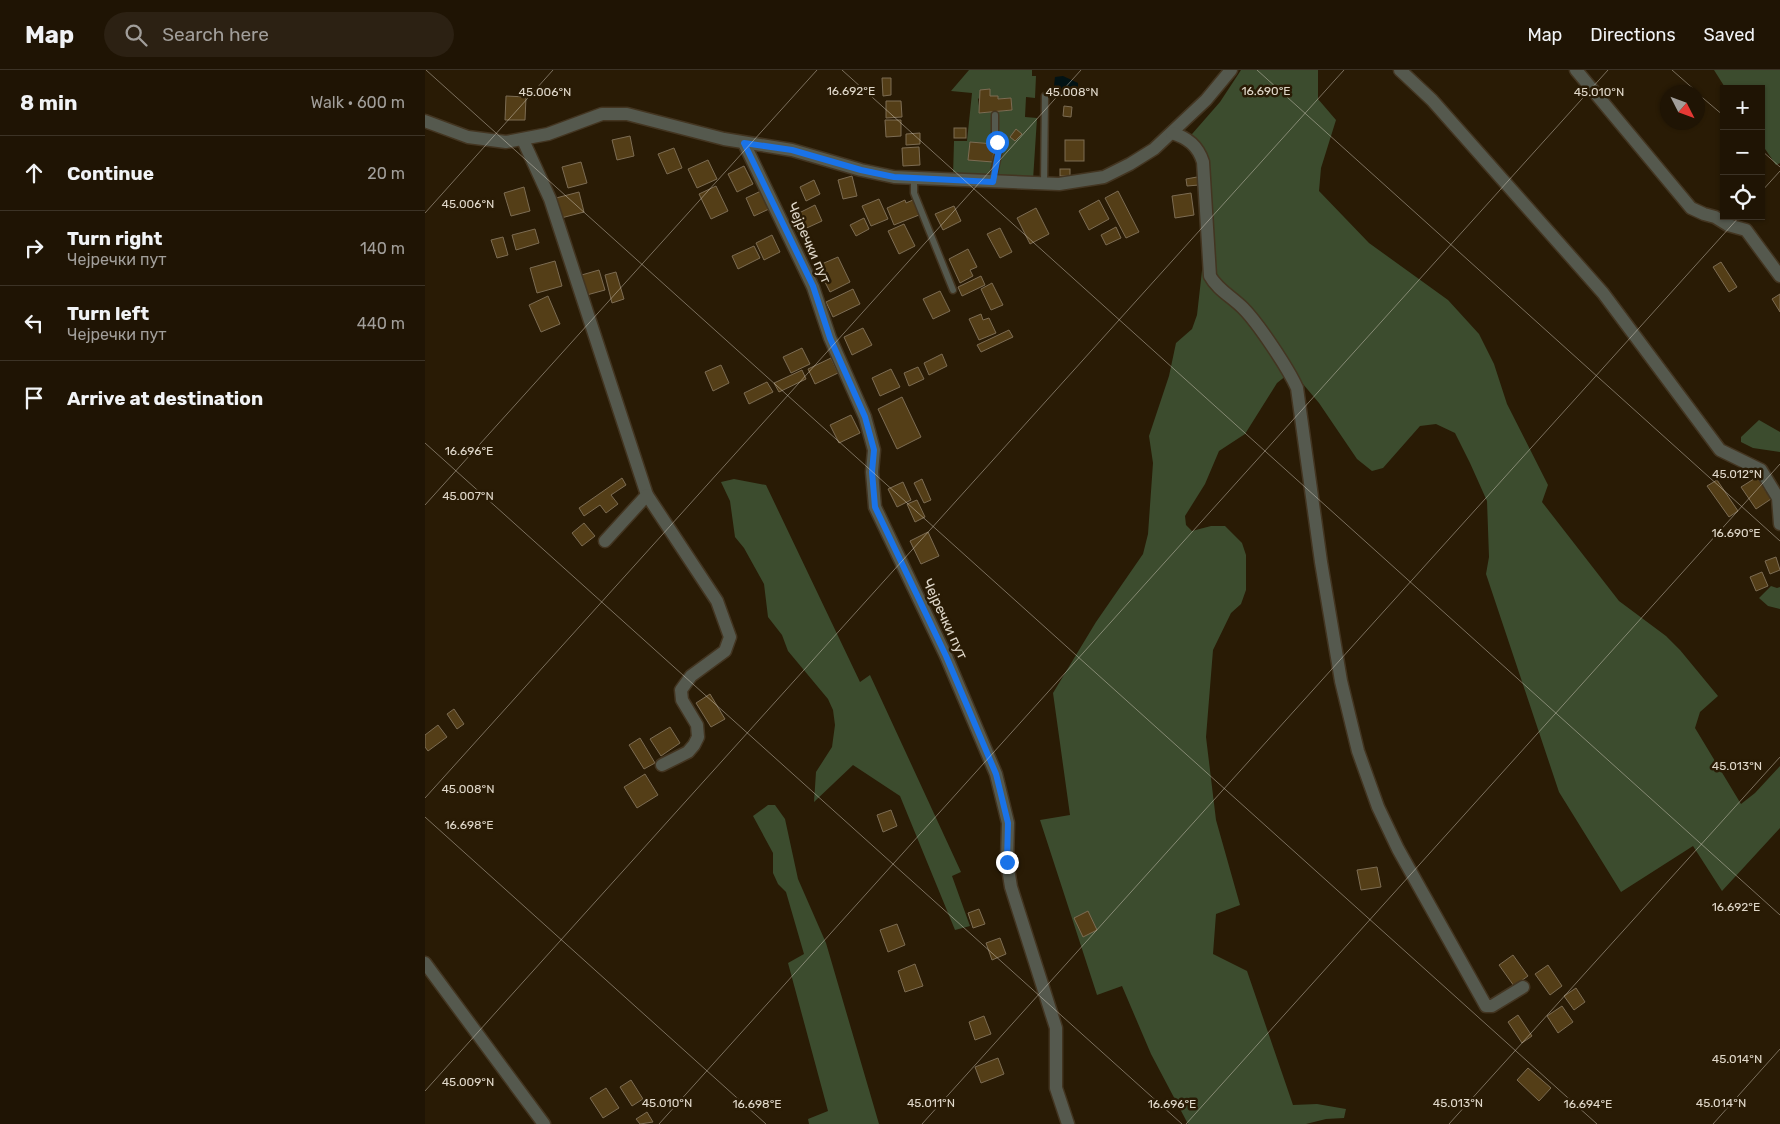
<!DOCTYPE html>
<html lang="en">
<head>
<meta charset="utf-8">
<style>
  :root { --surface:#1f1404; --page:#2c2113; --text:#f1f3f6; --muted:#a19e9a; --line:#3c3326 }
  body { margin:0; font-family:Rubik,sans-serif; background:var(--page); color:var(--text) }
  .controls { position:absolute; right:15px; top:15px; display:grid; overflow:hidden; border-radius:0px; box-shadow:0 1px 4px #0004 }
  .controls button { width:45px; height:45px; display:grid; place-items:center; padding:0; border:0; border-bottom:1px solid var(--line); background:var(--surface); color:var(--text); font:25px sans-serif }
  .compass { position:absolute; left:1235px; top:15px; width:45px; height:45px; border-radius:50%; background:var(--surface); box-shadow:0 1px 4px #0004; rotate:132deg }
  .stop { position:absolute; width:15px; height:15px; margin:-11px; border:4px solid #1a73e8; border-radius:50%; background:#fff }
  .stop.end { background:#1a73e8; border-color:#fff; box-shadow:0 1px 5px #0008 }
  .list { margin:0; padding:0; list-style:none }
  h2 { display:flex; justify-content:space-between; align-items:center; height:65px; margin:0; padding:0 20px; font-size:21px }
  h2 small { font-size:16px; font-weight:400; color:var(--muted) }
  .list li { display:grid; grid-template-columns:32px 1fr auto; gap:15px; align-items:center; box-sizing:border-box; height:75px; padding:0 20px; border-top:1px solid var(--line) }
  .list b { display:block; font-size:19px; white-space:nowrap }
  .list p { margin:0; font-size:16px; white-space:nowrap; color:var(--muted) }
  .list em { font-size:16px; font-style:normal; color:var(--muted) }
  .icon { flex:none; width:28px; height:28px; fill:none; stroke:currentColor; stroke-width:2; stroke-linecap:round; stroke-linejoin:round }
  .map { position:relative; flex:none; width:1355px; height:1054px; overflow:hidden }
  header { display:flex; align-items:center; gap:30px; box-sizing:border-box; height:70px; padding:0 25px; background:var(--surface); border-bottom:1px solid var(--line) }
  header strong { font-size:24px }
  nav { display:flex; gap:28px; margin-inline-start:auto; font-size:18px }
  .search { width:350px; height:45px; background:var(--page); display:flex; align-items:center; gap:12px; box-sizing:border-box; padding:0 18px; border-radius:28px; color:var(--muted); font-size:19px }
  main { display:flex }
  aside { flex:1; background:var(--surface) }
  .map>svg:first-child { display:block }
</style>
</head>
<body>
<header>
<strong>Map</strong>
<div class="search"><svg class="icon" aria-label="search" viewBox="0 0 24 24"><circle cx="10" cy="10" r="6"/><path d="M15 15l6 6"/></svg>Search here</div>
<nav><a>Map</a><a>Directions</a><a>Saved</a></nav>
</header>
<main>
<aside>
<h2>8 min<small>Walk · 600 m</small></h2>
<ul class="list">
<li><svg class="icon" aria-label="ahead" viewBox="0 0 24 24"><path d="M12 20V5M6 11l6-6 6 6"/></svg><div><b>Continue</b></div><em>20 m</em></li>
<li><svg class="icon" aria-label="right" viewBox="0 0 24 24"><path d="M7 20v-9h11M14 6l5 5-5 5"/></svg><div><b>Turn right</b><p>Чејречки пут</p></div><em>140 m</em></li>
<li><svg class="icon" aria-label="left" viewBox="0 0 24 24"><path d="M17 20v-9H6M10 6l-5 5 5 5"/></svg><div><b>Turn left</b><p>Чејречки пут</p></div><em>440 m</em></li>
<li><svg class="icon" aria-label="arrive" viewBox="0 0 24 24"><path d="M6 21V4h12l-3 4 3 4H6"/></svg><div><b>Arrive at destination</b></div></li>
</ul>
</aside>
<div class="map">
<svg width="1355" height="1054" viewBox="0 0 1355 1054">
  <rect width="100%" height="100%" fill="#291b05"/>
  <g fill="#3c4c2e" fill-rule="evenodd">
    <path d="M544,0H607V6H611L610,28L601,27L600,47L612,48L608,110L528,106L529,71H542L547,23L526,21ZM564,19L565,26H573V29L586,28L587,40L555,43L553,29Z"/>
    <path d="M816,0H893V29L911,50L896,98L894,121L944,173L1023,230L1054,264L1069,294L1082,334L1123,415L1117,432L1194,531L1241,566L1255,580L1293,626L1275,642L1270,658L1316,734L1330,723L1355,696V758L1297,821L1268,776L1196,822L1134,722L1061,504L1064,487L1062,431L1045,393L1030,363L1011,354L995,356L958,398L947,401L932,389L894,333L867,301L852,313L820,364L794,381L780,414L760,446L761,455L767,461L786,456H800L817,473L821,485V520L816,534L806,543L788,580L781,667L791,750L815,835L791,844L788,884L822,901L868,1035L892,1034L921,1039L919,1048L901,1049L881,1054H763L726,984L697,916L672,925L615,750L645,745L628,623L671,552L718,484L723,464L728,393L724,366L744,306L751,273L767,259L772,245L779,183L772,87L760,72L795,32Z"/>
    <path d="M1289,0H1355V93L1351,95L1336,73V19H1301Z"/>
    <path d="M1334,350L1355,362V382L1328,378L1316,372V367Z"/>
    <path d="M309,409L341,415L435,612L445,605L536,802L527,806L545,856L530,860L475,726L428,695L389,732L391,702L407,677L410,655L408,640L403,629L363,581L357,565L343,547L339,514L319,478L310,467L305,431L296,412Z"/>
    <path d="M1346,516L1352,518L1355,517V539L1343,536L1334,528Z"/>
    <path d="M343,735H350L360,749L373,809L401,873L454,1054H384L383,1049L403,1041L363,893L379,884L361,822L353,814L348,803V783L328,746Z"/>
  </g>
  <path fill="#021315" d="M638,6L653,13V26L628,25L630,7Z"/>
  <g fill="#543e17" stroke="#7c6c53">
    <path d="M457,8H466V25L458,26Z"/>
    <path d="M565,19V26H573V29L586,28L587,40L554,43L555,20Z"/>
    <path d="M81,26L101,27L100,50H80Z"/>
    <path d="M461,31H476L477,47L461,48Z"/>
    <path d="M639,36L647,37L646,47L638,46Z"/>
    <path d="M460,50H476V66L461,67Z"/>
    <rect x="529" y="58" width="12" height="10"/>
    <path d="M591,59L597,64L590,71L585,67Z"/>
    <path d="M495,63V74L481,75V64Z"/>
    <path d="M205,66L209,86L192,90L187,70Z"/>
    <rect x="640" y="70" width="19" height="21"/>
    <path d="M545,72L569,74L568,92L543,90Z"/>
    <path d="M494,77L495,95L478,96L477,78Z"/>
    <path d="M249,78L257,98L242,104L233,84Z"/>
    <path d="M283,90L292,109L272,118L263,99Z"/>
    <path d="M156,92L162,113L143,118L137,97Z"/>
    <path d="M319,96L328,114L312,122L303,104Z"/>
    <rect x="635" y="99" width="10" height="7"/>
    <path d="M427,106L432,126L418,129L413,110Z"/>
    <path d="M772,107L774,115L762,116L761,109Z"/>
    <path d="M389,110L395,124L381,131L375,117Z"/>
    <path d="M291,116L303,141L286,149L274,124Z"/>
    <path d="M99,117L105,141L86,146L79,123Z"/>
    <path d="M336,121L344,139L329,146L321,128Z"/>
    <path d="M693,121L714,162L701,168L680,128Z"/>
    <path d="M154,122L159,142L136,148L131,128Z"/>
    <path d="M766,123L769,145L750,148L747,126Z"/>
    <path d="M454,129L463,149L446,156L437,136Z"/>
    <path d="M480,130L481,133L488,130L494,145L469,155L462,138Z"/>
    <path d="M674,130L684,149L664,160L654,141Z"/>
    <path d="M390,135L397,151L373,162L366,147Z"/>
    <path d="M529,136L536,151L518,160L510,144Z"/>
    <path d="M611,138L624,164L605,174L592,148Z"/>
    <path d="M439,148L444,159L431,166L425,155Z"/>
    <path d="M479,154L490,176L474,184L463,161Z"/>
    <path d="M691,157L696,168L681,175L676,165Z"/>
    <path d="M575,158L587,182L575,188L562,164Z"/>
    <path d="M110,159L114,173L91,180L87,165Z"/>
    <path d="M347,165L355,182L339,190L331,173Z"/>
    <path d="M78,167L83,185L72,188L66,170Z"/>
    <path d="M329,176L335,188L313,199L307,186Z"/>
    <path d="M543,179L552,197L545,200L548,206L535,213L524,189Z"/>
    <path d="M413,187L425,212L405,222L392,196Z"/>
    <path d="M130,191L137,216L112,223L105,198Z"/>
    <path d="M1296,192L1312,217L1304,222L1288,197Z"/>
    <path d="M174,200L180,220L158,226L153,206Z"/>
    <path d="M191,202L199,229L187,233L180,205Z"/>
    <path d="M556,206L560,215L537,226L533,217Z"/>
    <path d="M567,213L578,235L566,240L556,219Z"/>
    <path d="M428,219L435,234L408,247L401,232Z"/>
    <path d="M515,221L525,241L508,249L498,229Z"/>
    <path d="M1355,224V242L1347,229Z"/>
    <path d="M123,226L135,254L116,262L104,235Z"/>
    <path d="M556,244L558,250L564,248L571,263L554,270L544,249Z"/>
    <path d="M438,258L447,275L427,285L419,267Z"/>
    <path d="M584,260L588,267L556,282L552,275Z"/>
    <path d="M377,278L385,294L366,303L358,287Z"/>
    <path d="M517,284L522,296L504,305L499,293Z"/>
    <path d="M406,288L413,303L390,314L383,299Z"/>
    <path d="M296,295L304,313L288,321L280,302Z"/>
    <path d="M493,297L499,309L484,316L479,303Z"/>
    <path d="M466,299L475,317L455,326L447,308Z"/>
    <path d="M377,300L381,309L354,322L349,313Z"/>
    <path d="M342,312L348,322L324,334L319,323Z"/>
    <path d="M477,327L496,367L472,379L453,339Z"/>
    <path d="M426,345L435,363L414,373L405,355Z"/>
    <path d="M1332,407L1346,429L1331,439L1316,417Z"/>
    <path d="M197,408L201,415L186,425L193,434L181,443L175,435L159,446L154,438Z"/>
    <path d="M497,409L506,430L499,433L489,413Z"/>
    <path d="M1292,410L1313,441L1304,447L1282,416Z"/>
    <path d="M478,412L486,430L472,437L463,419Z"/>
    <path d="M492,430L500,447L490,452L482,434Z"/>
    <path d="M159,453L170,466L157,476L147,463Z"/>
    <path d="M503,462L514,486L496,494L485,471Z"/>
    <path d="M1351,487L1355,500L1345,504L1340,491Z"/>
    <path d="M1337,502L1343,516L1331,521L1325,507Z"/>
    <path d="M285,624L300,649L286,657L271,633Z"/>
    <path d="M29,639L39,654L32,659L22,644Z"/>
    <path d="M13,655L22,667L3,681L0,677V665Z"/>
    <path d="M245,657L255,673L236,686L225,669Z"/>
    <path d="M215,668L230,693L219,699L204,675Z"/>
    <path d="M220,704L233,725L212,738L199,717Z"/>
    <path d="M466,740L472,756L458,762L452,745Z"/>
    <path d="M952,797L956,817L936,820L932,800Z"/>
    <path d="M554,839L560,854L548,858L543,843Z"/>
    <path d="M663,841L672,860L658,867L649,848Z"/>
    <path d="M472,854L480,875L463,882L455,860Z"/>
    <path d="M575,868L581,884L567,890L561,873Z"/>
    <path d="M1088,885L1103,906L1089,916L1074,895Z"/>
    <path d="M490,894L498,916L480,922L473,901Z"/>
    <path d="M1123,895L1137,916L1125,925L1110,904Z"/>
    <path d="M1151,918L1160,932L1149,940L1139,926Z"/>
    <path d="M1137,936L1148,952L1133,963L1122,946Z"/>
    <path d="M1093,945L1107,966L1097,973L1083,952Z"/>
    <path d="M559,946L566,964L550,970L544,952Z"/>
    <path d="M573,988L579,1004L556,1013L550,997Z"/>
    <path d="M1103,998L1126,1018L1114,1031L1092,1010Z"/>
    <path d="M206,1010L218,1029L207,1036L195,1017Z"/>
    <path d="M181,1018L194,1038L178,1048L165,1028Z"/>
    <path d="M222,1042L228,1052L215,1054L211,1049Z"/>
  </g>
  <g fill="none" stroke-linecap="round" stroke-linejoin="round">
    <g stroke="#433521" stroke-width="9">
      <g id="lane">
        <path d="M489,108V123L528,220"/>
        <path d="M567,112L574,80L570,69V45"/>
        <path d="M619,114L620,26"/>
      </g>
    </g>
    <g stroke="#433521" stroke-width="15">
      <g id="street">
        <path d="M975,0L1007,30L1178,223L1295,380L1336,400L1353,428L1355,454"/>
        <path d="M1151,0L1266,138L1279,144L1290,147L1303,155L1321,160L1355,206"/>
        <path d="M0,51L43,67L81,72L123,64L177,44H202L299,69L367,80L436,100L469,107L634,114L679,107L705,94L729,79L781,30L806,0"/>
        <path d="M747,63C763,68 773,76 778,92L785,206C792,219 807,227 818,238C833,253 863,298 872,318L896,492L916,611L933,681L953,737L973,779L1061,936H1067L1098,917"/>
        <path d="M98,70L125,129L222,425L292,531L305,567L300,581L266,606L256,620L257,630L272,655L273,667L269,675L263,682L237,695"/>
        <path d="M319,73L388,217L405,268L440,347L449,380L447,402L450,437L521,586L571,704L583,753L582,792L586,817L631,958V1018L643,1054"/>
        <path d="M180,471L222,425"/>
        <path d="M0,893L119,1054"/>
      </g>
    </g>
    <use href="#lane" stroke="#55594e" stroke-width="6"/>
    <use href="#street" stroke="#55594e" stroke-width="12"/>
  </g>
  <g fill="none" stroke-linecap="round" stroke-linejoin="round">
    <path stroke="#1a73e8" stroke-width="6" d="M572,72L574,80L568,112L469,107L436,100L367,80L319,73L388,216L405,268L440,347L449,380L447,402L450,437L521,586L571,704L583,753L582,792"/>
  </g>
  <path fill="none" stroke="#e0d8ca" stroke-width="1" stroke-opacity="0.45" d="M1,0L1172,1054M417,0L1355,845M832,0L1355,471M1247,0L1272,22M1272,23L1299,46M1336,80L1355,97M1336,122L1355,101M0,143L128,0M0,373L757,1054M0,435L392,0M0,728L656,0M0,747L341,1054M0,1021L919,0M234,1054L1183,0M497,1054L1315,146M761,1054L1355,394M1024,1054L1355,687M1288,1054L1355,979"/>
  <g text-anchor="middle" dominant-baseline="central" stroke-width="5" stroke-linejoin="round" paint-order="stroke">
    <g font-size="14" fill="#e0d8ca" stroke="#291b05">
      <text transform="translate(384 173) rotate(66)">Чејречки пут</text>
      <text transform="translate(520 549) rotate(65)">Чејречки пут</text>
    </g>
  </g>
  <g font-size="12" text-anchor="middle" fill="#e0d8ca" stroke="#291b05" stroke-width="5" stroke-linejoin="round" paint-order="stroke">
    <text x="426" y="25">16.692°E</text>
    <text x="841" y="25">16.690°E</text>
    <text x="120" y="26">45.006°N</text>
    <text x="647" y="26">45.008°N</text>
    <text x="1174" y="26">45.010°N</text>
    <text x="43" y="138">45.006°N</text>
    <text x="44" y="385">16.696°E</text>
    <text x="1312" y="408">45.012°N</text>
    <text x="43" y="430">45.007°N</text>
    <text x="1311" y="467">16.690°E</text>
    <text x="1312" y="700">45.013°N</text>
    <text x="43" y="723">45.008°N</text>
    <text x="44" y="759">16.698°E</text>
    <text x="1311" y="841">16.692°E</text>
    <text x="1312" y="993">45.014°N</text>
    <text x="43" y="1016">45.009°N</text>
    <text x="242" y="1037">45.010°N</text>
    <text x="506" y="1037">45.011°N</text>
    <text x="1033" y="1037">45.013°N</text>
    <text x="1296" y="1037">45.014°N</text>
    <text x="332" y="1038">16.698°E</text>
    <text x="747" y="1038">16.696°E</text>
    <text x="1163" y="1038">16.694°E</text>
  </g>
</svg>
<div class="controls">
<button>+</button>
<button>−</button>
<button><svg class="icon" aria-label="locate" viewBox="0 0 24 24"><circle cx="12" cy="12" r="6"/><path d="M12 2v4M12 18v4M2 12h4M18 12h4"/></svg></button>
</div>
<svg class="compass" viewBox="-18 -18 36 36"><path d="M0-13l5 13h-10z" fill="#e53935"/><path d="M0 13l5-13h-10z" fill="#a19e9a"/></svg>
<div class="stop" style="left:572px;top:72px"></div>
<div class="stop end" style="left:582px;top:792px"></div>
</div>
</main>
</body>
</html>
